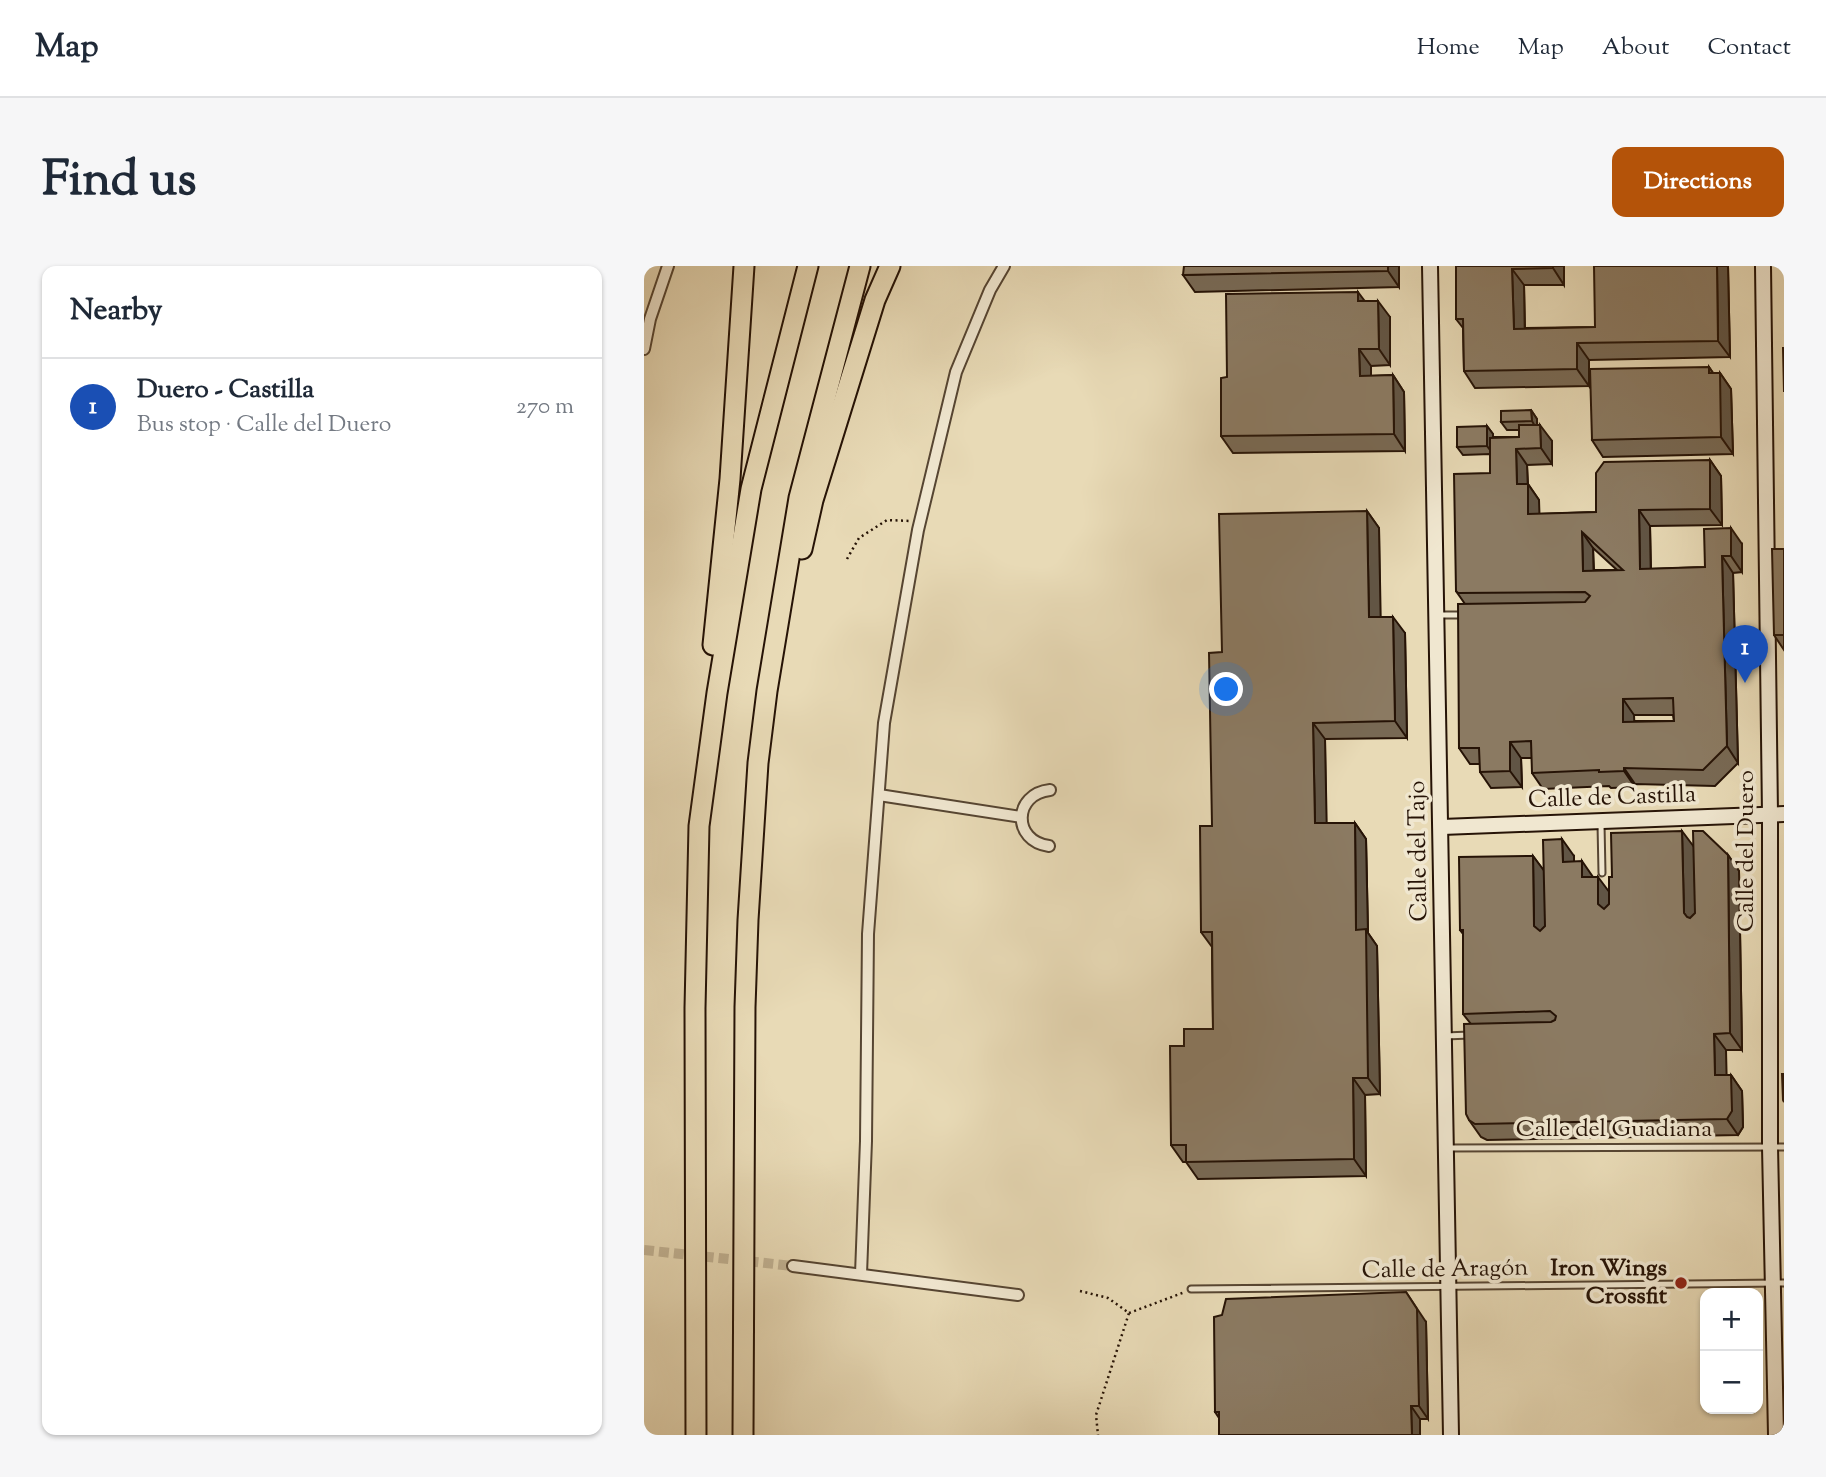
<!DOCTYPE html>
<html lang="en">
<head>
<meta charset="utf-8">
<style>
  :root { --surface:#fff; --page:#f6f6f7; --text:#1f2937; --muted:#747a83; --line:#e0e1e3; --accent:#b45309 }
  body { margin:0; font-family:"Sorts Mill Goudy",serif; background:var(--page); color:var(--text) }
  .controls { position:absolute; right:21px; bottom:21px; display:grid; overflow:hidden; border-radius:14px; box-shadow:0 2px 5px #0004 }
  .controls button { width:63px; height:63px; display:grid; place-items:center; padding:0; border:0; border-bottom:2px solid var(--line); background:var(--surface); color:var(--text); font:35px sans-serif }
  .you { position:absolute; left:583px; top:424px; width:24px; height:24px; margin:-18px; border:5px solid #fff; border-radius:50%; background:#1a73e8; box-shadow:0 0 0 10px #1a73e833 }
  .badge { display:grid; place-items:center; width:46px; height:46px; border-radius:50%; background:var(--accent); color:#fff; font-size:23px; font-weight:700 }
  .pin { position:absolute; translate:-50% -58px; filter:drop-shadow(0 2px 4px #0008) }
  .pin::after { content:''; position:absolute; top:37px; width:24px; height:21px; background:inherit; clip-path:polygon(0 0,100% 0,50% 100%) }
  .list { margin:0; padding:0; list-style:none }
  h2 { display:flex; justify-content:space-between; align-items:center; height:91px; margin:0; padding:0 28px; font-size:30px }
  h2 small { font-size:23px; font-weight:400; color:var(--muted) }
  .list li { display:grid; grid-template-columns:46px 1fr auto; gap:21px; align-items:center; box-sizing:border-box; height:98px; padding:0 28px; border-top:2px solid var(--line) }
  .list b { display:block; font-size:26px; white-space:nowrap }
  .list p { margin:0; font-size:23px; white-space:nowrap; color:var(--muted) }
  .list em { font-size:23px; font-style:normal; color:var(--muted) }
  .map { position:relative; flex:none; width:1140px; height:1169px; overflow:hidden; border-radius:14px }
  header { display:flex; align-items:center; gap:42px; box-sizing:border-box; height:98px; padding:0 35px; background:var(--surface); border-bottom:2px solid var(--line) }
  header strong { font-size:33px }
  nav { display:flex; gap:38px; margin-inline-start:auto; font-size:24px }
  .intro { display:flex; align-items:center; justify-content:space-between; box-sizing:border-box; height:168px; padding:0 42px }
  h1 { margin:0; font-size:49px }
  .button { padding:18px 32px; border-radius:14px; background:var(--accent); color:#fff; font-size:24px; font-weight:700 }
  main { display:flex; gap:42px; padding:0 42px }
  aside { flex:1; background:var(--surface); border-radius:14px; box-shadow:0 2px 5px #0004 }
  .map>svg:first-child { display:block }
</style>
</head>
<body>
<header>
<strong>Map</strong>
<nav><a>Home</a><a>Map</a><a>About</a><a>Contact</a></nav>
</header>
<div class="intro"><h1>Find us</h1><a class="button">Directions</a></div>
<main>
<aside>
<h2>Nearby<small></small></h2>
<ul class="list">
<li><span class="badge" style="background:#1a4fb4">1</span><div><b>Duero - Castilla</b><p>Bus stop · Calle del Duero</p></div><em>270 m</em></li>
</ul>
</aside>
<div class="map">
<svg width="1140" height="1169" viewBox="0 0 1140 1169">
  <rect width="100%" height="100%" fill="#e8dab6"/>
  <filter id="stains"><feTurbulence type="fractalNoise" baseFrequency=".00286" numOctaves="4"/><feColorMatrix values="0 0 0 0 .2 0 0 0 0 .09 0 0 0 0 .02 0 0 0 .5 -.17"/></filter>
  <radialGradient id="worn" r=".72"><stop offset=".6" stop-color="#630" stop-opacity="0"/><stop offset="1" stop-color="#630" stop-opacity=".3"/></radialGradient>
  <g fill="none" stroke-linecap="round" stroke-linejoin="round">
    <path stroke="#c1b293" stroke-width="10" stroke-dasharray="10 5" stroke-linecap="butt" d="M0,984L149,1000"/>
    <g stroke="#564532" stroke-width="9">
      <g id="lane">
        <path d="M793,349H821"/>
        <path d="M957,558L958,607"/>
        <path d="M801,770L826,769"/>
        <path d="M804,882L1140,881"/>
        <path d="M547,1023L1140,1017"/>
      </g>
    </g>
    <g stroke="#564532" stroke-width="14">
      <g id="street">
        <path d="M0,83L6,53L24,0"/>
        <path d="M235,529L377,551"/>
        <path d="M405,580C368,575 369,528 406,524"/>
        <path d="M149,1000L374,1029"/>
        <path d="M217,1008L222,875L224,668L240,457L274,264L312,106L346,24L360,0"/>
      </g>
    </g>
    <g stroke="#261306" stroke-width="18">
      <g id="secondary">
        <path d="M786,0L807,1169"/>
        <path d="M1119,0L1126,548V881L1132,1169"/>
        <path d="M798,561L1140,548"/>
      </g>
    </g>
    <g stroke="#261306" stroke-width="23">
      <g id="highway">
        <path d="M158,283L169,234L231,34L246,0"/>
        <path d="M69,379L86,213L100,0"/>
        <path d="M52,1169L51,742L55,560L73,427L107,223L164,0"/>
        <path d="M99,1169L101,741L104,654L114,497L123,425L155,232L216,0"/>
      </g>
    </g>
    <g stroke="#261306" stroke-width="2.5" stroke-dasharray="2 3.5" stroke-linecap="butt">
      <path d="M203,293L215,272L243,254L266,255"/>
      <path d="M436,1025L464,1032L485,1047L452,1149L454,1169"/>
      <path d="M485,1047L541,1026"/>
    </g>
    <use href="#lane" stroke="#f0e7d0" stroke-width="5"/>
    <use href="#street" stroke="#f0e7d0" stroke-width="10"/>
    <use href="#secondary" stroke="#f0e7d0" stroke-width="14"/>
    <use href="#highway" stroke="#e8dab6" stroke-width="19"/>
  </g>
  <g fill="#786954" stroke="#261306" stroke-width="2" fill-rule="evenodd">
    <path d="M755,0V21L551,26L539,9Z"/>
    <path d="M812,0H920V19H880L881,62L951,61L1084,0L1086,91L945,94V120L831,122L820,105L819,62L812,53Z"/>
    <path d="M721,35L746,51V99L727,100V110L749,109L760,126L761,185L589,187L577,170L583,111Z"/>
    <path d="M1065,101L1069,107H1076L1087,123L1089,188L959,191L948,174Z"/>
    <path d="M887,144L893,153V159L908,175V198L883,199L884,218L895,234V248L952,246L1066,194L1077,210L1078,259L1006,260L1007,303L1061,301L1098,278V306L1089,307L1094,497L1071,520L991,518V521L967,522L965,520L899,523L888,507V492H877L878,521L847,522L836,506V498H826L815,482L821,338L812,325L846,207V188L819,189L813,181L843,160L849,168V171H875V164H863L857,156ZM949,282L973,304H950ZM990,449H1029L1030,455H990Z"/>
    <path d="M723,245L735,262L736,351L761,367L763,472L681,473L682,557H711L722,573L724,667L733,680L736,828L721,829L722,910L554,913L542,896H539L527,879L540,780L569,763L568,681L557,666L568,560Z"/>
    <path d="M1140,283V384L1130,369Z"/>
    <path d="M1049,581L1084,589L1095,605L1098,784H1082V809H1087L1098,825L1099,861L1094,869L843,874L837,871L825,854L827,758L819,748V668L816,664L889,590L900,605L930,590V595L965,626L968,611Z"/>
    <path d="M782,1056L784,1153H776V1169H575V1152L571,1146Z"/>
  </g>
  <g fill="#615545" stroke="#261306" stroke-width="2">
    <path d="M744,0H755V21L744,5Z"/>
    <path d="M909,0H920V19L909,2Z"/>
    <path d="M1073,0H1084L1086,91L1074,75Z"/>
    <path d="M868,3L880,19L881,79L870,63Z"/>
    <path d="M714,26L726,42L714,35Z"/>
    <path d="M734,35L746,51V99L735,83Z"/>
    <path d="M933,77L945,94V120L933,103Z"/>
    <path d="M715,83L727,100V126L716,110Z"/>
    <path d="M1065,101L1076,117V107L1087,123L1089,188L1077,171L1065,107Z"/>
    <path d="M749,109L760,126L761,185L750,168Z"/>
    <path d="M887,144L893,153V164L888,155Z"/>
    <path d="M896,159L908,175V198L897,182Z"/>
    <path d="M843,160L849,168V188L843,180Z"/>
    <path d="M872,183L883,199L884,225V218L895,234L896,264L884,248L873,218Z"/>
    <path d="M1066,194L1077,210L1078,259L1066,243Z"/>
    <path d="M995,244L1006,260L1007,319L996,303Z"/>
    <path d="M723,245L735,262L737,368L725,351Z"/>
    <path d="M1087,262L1098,278V306L1087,290Z"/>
    <path d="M938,266L949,282L950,321L939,305Z"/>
    <path d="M1078,290L1089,307L1094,497L1083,480Z"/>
    <path d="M749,351L761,367L763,472L751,455Z"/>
    <path d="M979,433L990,449L991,472L979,456Z"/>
    <path d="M669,457L681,473L683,574L671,557Z"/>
    <path d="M866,476L877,492L878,521L866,505Z"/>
    <path d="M980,502L991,518V521L980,505Z"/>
    <path d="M711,557L722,573L724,667L733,680L736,828L724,812L712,664Z"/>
    <path d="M1038,565L1050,581L1052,663L1040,647Z"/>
    <path d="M918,573L930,590V612L919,596Z"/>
    <path d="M1084,589L1095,605L1098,784L1086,767Z"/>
    <path d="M889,590L901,606L902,676L890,660Z"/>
    <path d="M938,595L949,611H938Z"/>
    <path d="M954,611L966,627V655L954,638Z"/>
    <path d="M1070,768L1082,784L1083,826L1071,809Z"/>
    <path d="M1087,809L1098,825L1099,861L1094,869L1083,853Z"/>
    <path d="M709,812L721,829L722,910L710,893Z"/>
    <path d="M762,1026L782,1056L784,1153L775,1140Z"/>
    <path d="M767,1140L776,1153V1169H768Z"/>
  </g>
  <g fill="#8b7a62" stroke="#261306" stroke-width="2" fill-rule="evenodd">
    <path d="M540,0H744V5L539,9Z"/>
    <path d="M812,0H909V2L868,3L870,63L951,61L950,0H1073L1074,75L933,77V103L820,105L819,53H812Z"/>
    <path d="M714,26V35H734L735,83H715L716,110L749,109L750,168L577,170V112L583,111L582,28Z"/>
    <path d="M1139,82H1140V126Z"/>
    <path d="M1065,101V107H1076L1077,171L948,174L946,103Z"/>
    <path d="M887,144L888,155L857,156V145Z"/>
    <path d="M875,159H896L897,182L872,183L873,218H884V248L952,246V207L960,196L1066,194V243L995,244L996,303L1061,301L1060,263L1087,262V290H1078L1083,480L1059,504L980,502V505L955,506V504L888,507L887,475L866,476V505L836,506L835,482H815L814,338L941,336L946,330L941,326L814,327L812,325L810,208L846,207V172L875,171ZM938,266L979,304L939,305ZM1029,432L1030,455L979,456V433Z"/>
    <path d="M843,160V180L813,181V161Z"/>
    <path d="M723,245L725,351H749L751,455L669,457L671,557H711L712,664L722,663L724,812H709L710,893L542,896V879H527L526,780H540V763H569L568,666H557L556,560H568L565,387L578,386L575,248Z"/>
    <path d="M1128,283H1140V369H1130Z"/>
    <path d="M1038,565L1040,647L1043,651L1046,652L1051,647L1049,565H1059L1084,589L1086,767L1070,768L1071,809H1087L1088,845L1083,853L831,858L825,854L822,848L820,758L907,756L911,754L912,750L906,745L819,748V664H816L815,591L889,590L890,660L896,665L901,660L899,574L918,573L919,596L938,595V611H954V638L960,643L965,638V611H968L967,567Z"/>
    <path d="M1138,808H1140V836L1139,834Z"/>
    <path d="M762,1026L773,1043L775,1140H767L768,1169H575V1146H571L570,1051L578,1049L582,1033Z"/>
  </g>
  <circle fill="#8f2418" stroke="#f0e7d0" stroke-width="2.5" cx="1037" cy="1017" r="7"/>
  <g text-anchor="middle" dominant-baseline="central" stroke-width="7" stroke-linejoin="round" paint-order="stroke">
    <g font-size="24" fill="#261306" stroke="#f0e7d0">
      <text transform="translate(968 532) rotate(-2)">Calle de Castilla</text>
      <text transform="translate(775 585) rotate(-91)">Calle del Tajo</text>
      <text transform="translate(1103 585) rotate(-90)">Calle del Duero</text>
      <text x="970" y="864">Calle del Guadiana</text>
      <text transform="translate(801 1004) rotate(-1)">Calle de Aragón</text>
    </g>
    <g font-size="24" font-weight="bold" fill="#261306" stroke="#f0e7d0" text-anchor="end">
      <text x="1023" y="1003">Iron Wings<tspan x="1023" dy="28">Crossfit</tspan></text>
    </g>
  </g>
  <rect width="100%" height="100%" filter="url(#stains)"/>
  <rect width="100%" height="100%" fill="url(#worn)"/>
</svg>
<div class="controls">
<button>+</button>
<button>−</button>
</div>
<div class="you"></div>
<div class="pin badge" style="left:1101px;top:417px;background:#1a4fb4">1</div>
</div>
</main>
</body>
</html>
